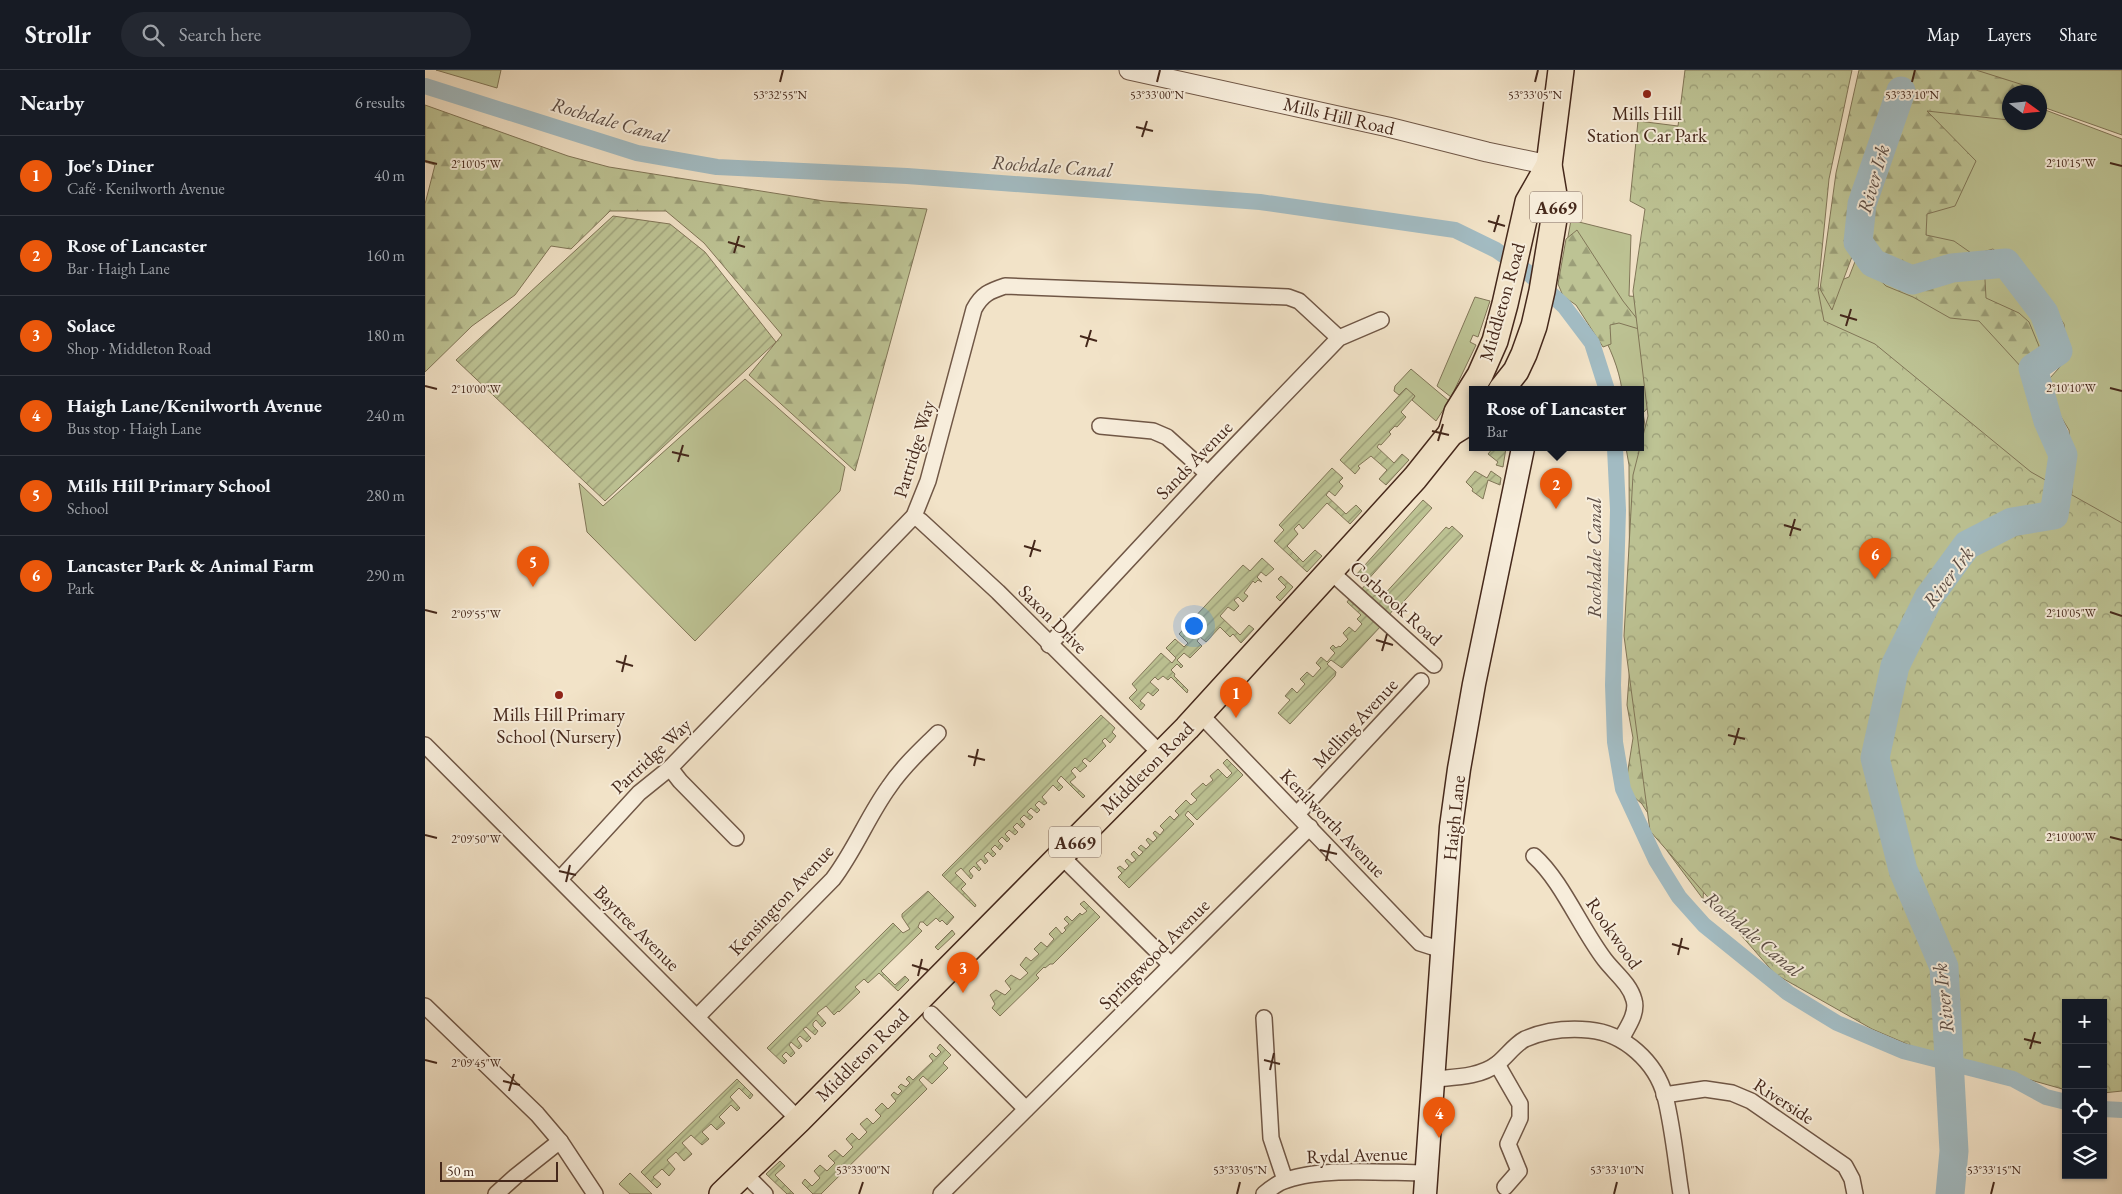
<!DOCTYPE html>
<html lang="en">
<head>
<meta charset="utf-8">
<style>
  :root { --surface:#171b24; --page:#242831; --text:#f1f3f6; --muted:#9ea1a6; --line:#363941; --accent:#ea580c }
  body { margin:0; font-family:"EB Garamond",serif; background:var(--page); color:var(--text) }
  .controls { position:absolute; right:15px; bottom:15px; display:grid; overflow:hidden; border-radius:0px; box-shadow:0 1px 4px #0004 }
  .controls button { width:45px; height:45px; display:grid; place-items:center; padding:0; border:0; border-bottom:1px solid var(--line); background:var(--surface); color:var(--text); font:25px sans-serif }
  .compass { position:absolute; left:1577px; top:15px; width:45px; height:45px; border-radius:50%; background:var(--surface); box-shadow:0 1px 4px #0004; rotate:105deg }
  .scale { position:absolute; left:15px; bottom:12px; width:118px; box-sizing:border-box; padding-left:5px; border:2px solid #45281b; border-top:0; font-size:14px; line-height:18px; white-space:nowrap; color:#45281b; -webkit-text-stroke:4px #f7eddb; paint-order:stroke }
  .you { position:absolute; left:768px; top:555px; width:18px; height:18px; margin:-12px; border:4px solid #fff; border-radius:50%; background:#1a73e8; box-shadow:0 0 0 8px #1a73e833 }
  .badge { display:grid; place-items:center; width:32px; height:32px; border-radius:50%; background:var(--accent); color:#fff; font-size:16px; font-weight:700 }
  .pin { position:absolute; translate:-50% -41px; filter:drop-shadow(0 1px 2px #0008) }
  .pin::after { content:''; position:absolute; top:26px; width:18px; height:15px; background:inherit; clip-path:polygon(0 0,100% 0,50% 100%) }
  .popup { position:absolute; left:1044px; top:316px; width:175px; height:65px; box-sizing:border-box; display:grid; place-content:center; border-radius:0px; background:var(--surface); filter:drop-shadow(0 1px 4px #0005); font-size:16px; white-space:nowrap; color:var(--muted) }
  .popup b { font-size:19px; color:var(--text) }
  .popup::after { content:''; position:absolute; left:50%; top:100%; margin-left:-10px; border:10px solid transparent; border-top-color:var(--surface) }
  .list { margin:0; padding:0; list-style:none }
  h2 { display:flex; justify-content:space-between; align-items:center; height:65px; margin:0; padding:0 20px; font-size:21px }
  h2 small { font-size:16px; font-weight:400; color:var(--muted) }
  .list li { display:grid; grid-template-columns:32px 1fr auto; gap:15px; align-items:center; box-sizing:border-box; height:80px; padding:0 20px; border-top:1px solid var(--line) }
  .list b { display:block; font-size:19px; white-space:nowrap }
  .list p { margin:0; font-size:16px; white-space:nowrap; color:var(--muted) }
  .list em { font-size:16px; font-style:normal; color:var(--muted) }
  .icon { flex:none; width:28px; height:28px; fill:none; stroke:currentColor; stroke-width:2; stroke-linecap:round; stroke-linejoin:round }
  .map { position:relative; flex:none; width:1697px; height:1124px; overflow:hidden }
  header { display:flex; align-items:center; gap:30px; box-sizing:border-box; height:70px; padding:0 25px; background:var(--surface); border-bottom:1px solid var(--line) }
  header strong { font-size:24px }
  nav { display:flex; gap:28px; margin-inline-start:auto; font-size:18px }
  .search { width:350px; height:45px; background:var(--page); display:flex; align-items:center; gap:12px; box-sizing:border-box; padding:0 18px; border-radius:28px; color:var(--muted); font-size:19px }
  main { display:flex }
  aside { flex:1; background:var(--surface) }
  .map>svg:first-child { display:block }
</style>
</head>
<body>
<header>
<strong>Strollr</strong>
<div class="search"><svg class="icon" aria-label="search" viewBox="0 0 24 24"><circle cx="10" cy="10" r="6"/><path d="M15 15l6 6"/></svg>Search here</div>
<nav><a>Map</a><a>Layers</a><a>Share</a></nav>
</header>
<main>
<aside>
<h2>Nearby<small>6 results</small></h2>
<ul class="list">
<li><span class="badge">1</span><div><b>Joe's Diner</b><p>Café · Kenilworth Avenue</p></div><em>40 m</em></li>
<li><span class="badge">2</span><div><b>Rose of Lancaster</b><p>Bar · Haigh Lane</p></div><em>160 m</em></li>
<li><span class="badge">3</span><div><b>Solace</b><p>Shop · Middleton Road</p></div><em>180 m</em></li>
<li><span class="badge">4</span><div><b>Haigh Lane/Kenilworth Avenue</b><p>Bus stop · Haigh Lane</p></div><em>240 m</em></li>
<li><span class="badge">5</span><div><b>Mills Hill Primary School</b><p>School</p></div><em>280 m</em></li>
<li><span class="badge">6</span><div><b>Lancaster Park &amp; Animal Farm</b><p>Park</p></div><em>290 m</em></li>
</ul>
</aside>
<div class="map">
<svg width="1697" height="1124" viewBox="0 0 1697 1124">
  <defs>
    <pattern id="forest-firs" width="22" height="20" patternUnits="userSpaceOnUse" patternTransform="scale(1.25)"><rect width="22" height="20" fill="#bdc394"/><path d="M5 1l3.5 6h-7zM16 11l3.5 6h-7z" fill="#9b9e78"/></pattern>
    <pattern id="park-crowns" width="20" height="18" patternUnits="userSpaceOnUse" patternTransform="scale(1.25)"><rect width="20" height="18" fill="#bdc394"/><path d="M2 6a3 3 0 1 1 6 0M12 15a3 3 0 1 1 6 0" fill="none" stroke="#9b9e78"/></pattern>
    <pattern id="garden-furrows" width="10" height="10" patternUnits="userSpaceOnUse" patternTransform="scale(1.25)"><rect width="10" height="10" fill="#bdc394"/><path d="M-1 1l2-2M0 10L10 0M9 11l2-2" fill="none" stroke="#9b9e78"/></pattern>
  </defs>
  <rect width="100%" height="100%" fill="#f2e3c8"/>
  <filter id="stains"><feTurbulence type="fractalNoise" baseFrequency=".004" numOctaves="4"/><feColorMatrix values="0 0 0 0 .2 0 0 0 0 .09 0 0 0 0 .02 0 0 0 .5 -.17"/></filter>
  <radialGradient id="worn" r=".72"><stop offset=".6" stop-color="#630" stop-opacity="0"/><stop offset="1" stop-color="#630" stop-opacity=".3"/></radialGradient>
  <g fill="#bdc394" stroke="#817658">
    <path d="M11,0H76L72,18Z"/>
    <path d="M1486,0L1584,26V52H1614L1615,38L1697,69V1016L1678,933H1641L1627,456L1647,423L1644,360L1624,327L1625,308L1642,289L1639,254L1613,216L1568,179L1504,198Z"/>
    <path d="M1530,0H1697V65L1615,36L1614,22H1584Z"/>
    <path d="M1146,150L1206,165L1204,226L1310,234L1305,249L1218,343L1225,385L1215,378V320H1197C1191,277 1161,235 1137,200Z"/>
    <path d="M1431,189L1492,217L1553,200L1580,203L1616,245L1626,278L1605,298L1617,351L1630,374L1634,388L1624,442L1342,239L1424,207Z"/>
    <path d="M1050,227L1065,231L1053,267L1048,265L1045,272L1051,275L1026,327L1012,316Z"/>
    <path d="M986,299L1024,331L1011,351L987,330L990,326L980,319L974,325L969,321L970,316Z"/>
    <path d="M320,309L420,397L415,421L270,571L162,462L154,413L178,436Z"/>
    <path d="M205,1103L227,1124H205L194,1114Z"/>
  </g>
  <g fill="url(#forest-firs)" stroke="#817658">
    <path d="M1434,0H1551L1614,20L1613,22H1584V50L1502,41L1551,91L1530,136L1502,144L1501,165L1529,171L1559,192L1561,228L1594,243L1604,252L1616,281L1598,299L1554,251L1525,248L1488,227L1461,216L1428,184L1407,240L1395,219L1411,103Z"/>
    <path d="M0,35L143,86L184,97L399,131L502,139L430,401L324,305L357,265L279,173L241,141H185L146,179L126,176L90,225L47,256L0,302V134L10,95L0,92Z"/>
    <path d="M1152,160L1198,231L1213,250L1214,259L1194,253L1185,255L1186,274L1178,277L1151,235L1138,226L1133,214L1141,169Z"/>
    <path d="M1219,364L1233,432L1280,800L1278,829L1243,782L1226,748L1217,734L1200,719L1208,668L1202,635L1205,594L1204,395L1201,378H1215V365Z"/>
  </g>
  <path fill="url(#park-crowns)" stroke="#817658" d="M1260,0H1427L1404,109L1393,220L1399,251L1450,274L1606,402L1697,453V1021L1678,1023V933H1641V1020L1489,977L1447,959L1350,904L1225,761L1199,566L1208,405L1223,346L1208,221L1220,139L1205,131L1213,51L1253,56Z"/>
  <g fill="url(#garden-furrows)" stroke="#817658">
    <path d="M188,146L245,154L280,182L351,272L180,431L31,290Z"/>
    <path d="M981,318L990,326L976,342L981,347L972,357L970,356L964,362L966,364L956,375L954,374L952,377L969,393L977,384L984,390L961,415L954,409L962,400L946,386L933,396L935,398L930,404L915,390Z"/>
    <path d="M1068,378L1074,380L1076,378H1081L1078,397L1071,395L1073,392L1063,384Z"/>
    <path d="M907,398L918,408L914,412L918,416L910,426L904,421L901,425L921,444L931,435L937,441L925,454L902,433L878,459L874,454L869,459L873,464L862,476L878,492L890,480L897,486L882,502L849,471L859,460L854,455Z"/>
    <path d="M1050,401L1062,408L1066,401L1076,408L1075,415L1063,410L1058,429L1047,421L1048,419L1041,412Z"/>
    <path d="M998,430L1007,438L940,513L931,505Z"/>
    <path d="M1027,456L1038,466L970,541L968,540L964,545L936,520L941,514L956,528L1021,457L1024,459Z"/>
    <path d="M837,488L849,499L841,506L836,502L832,507L837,512L833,510L830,513L828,511L819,523L823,526L818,532L813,527L809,530L814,536L809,541L803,537L795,546L815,565L824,555L829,559L816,573L808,564L805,567L795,557L781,572L775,567L772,571L777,576L765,588L759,583L752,590L758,596L756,598L752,594L746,600L750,604L749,606L763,620L762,623L746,607L743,610L738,606L733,610L730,607L725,612L734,620L728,626L723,622L715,631L720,635L716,640L704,628L712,620L707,614L736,583L747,593L751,588L741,578L750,569L759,577L763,573L754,564L818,495L825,501Z"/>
    <path d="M856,506L868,517L855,531L851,527L861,517L853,509Z"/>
    <path d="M925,528L956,556L917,598L906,590L902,594L911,602L910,606L865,654L853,643L865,630L860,626L867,618L872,623L880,614L875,609L882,602L888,607L896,598L891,593L896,587L902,592L910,583L905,578L908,575L911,578L914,576L915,577L923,569L918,563L924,557L930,562L937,554L932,549L936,545L922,532Z"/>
    <path d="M676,645L690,658L687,662L691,666L685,673L680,668L677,671L681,676L665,692L660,688L657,691L662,696L655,702L650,697L646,701L651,707L645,712L660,726L658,728L636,706L632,711L638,717L634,721L628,715L617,727L622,733L619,735L614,731L610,735L615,740L612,743L606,738L602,742L608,747L605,750L599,745L595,749L600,754L597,758L592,753L588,757L593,762L590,765L584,760L580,764L585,769L582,772L577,767L573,771L578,776L575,780L570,775L566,779L571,784L568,787L563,782L559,786L563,791L560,794L556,789L551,793L556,799L554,801L549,796L544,801L548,806L546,809L536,798L530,803L541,814L536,819L551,835L550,837L517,805Z"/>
    <path d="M802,689L818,705L772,750L763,741L760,745L769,754L704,818L693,807L697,803L692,798L695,796L700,800L704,796L700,791L702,789L707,793L711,790L706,784L709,781L714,786L718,782L713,778L716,775L721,779L725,775L721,770L723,768L728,772L732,768L728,763L730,761L735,765L739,760L735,756L745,746L749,750L754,745L750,741L761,730L766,735L772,730L766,724L778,713L781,716L788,710L785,706L793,699L802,708L807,703L798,693Z"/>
    <path d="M503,821L529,847L522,855L517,850L515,852L511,848L502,856L498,852H495L493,857L497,861L456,901L470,915L480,906L484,910L473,921L454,903L443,913L439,909L430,917L435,922L414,942L413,941L409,945L401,936L392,943L401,953L397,957L391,950L388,953V956L393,961L390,965L381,957L378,959L386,968L382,972L375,966L372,969L377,976L374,979L366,972L364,975L370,983L366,987L361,982L357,986L362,991L359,994L342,978L468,853L478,863L485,859L477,847V844Z"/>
    <path d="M659,831L675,847L628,894H625L620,898L619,897L611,905L614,908L575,946L567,938L570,934L565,925L571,920L580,925L586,919L580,911L586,905L595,910L603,903L595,895L601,887L606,891L614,884L609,879L616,872L622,877L629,869L624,864L631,857L637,864L641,860L639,858L644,854L639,849L642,846L647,851L655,843L657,845L662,841L655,834Z"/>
    <path d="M527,860L530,864L513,880L510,877Z"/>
    <path d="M515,974L526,985L518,993L523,998L507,1014L498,1006L494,1010L502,1019L499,1022L396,1124H388L377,1113L380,1109L387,1116L395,1108L389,1101L395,1095L402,1101L410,1093L403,1086L410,1080L418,1087L428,1077L421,1069L427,1063L434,1070L442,1062L435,1054L442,1048L448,1054L456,1046L450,1040L457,1033L463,1039L471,1031L466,1025L469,1022L473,1025L477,1021L473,1017L476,1014L481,1017L485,1013L481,1009L484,1006L488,1010L508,991L504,986L507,983L511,987L516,982L512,978Z"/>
    <path d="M312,1009L328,1025L325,1029L314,1018L305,1027L315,1038L312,1041L306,1035L294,1047L300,1053L292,1060L286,1054L277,1062L284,1069L277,1075L266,1065L257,1073L267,1084L259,1091L251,1082L242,1090L250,1099L244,1106L237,1099L228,1107L236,1114L232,1118L216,1102Z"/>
    <path d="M355,1091L360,1096L350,1105L369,1124H362L341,1104Z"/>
  </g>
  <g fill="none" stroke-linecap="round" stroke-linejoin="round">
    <g stroke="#a2bbc2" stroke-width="16">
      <path d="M0,16L212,83L292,97L482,106L835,132L1030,160L1071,180L1101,201L1139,236L1167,273L1182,320"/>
      <path d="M1190,378L1193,440L1188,615L1190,672L1198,719L1231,790L1254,827L1279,855L1363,923L1412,953L1478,981L1588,1009L1621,1027L1641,1032"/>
      <path d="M1678,1039L1697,1040"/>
    </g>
    <path stroke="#a2bbc2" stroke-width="29" d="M1476,21L1437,134L1433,172L1448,193L1487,210L1527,198L1581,193L1619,243L1633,281L1608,298L1623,351L1638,385L1629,445L1587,452L1542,475L1504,527L1470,596L1450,688L1478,800L1519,897L1529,1081L1525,1124"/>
    <g stroke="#705746" stroke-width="18">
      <g id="minor">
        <path d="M675,356L728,361L742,367L783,404"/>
        <path d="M489,446L496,451L573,522L736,684"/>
        <path d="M906,502L1009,595"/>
        <path d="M624,575L783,404L914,268L956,250"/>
        <path d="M775,644L995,873L1017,880"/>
        <path d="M0,675L374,1050"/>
        <path d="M245,698L255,711L311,768"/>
        <path d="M872,744L996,611"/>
        <path d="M636,786L746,895"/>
        <path d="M1109,786C1137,811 1156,859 1180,890C1190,903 1205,914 1209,930C1213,943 1202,958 1196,969"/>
        <path d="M135,809L214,723L245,698L489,446L503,411L549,239C557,224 565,221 580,216L863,227L874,231L914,268"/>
        <path d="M0,936L112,1044L135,1071L170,1124"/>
        <path d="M506,944L601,1039"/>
        <path d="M272,947L408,809C430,780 443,746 464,717C478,696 496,680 513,663"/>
        <path d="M839,948L846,1068L860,1110"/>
        <path d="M1072,994L1095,1034V1048L1083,1074L1094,1101L1080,1117"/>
        <path d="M1010,1009C1030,1007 1055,1007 1072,994C1082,986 1089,975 1100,969C1121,960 1142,958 1164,960C1199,963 1231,992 1240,1026C1248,1058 1251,1092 1256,1124"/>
        <path d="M1239,1025L1280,1019L1307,1023L1326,1031L1420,1096L1427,1109L1430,1124"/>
        <path d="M319,1103L340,1124"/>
        <path d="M71,1124L91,1106L135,1071"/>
        <path d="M516,1124L885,757"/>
        <path d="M839,1124C846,1118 854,1112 862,1110C899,1097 961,1103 1001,1103"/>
      </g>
    </g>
    <g stroke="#705746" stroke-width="21">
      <path id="tertiary" d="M704,0L963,57L1062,82L1124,95"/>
    </g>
    <g stroke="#45281b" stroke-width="25">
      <path id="secondary" d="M1000,1124L1026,757L1034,699L1049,614L1098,378"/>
    </g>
    <g stroke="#45281b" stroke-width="28">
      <g id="primary">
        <path d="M1076,320L1091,301L1099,284L1109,256L1117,221L1131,137L1124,95L1136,0"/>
        <path d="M1026,363L1032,342L1055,305L1070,271L1080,234L1103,132L1124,95"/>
        <path d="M297,1124L374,1050L762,658L990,408L1026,363L1047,350"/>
      </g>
    </g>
    <use href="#minor" stroke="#f7eddb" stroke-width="15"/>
    <use href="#tertiary" stroke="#f7eddb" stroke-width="19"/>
    <use href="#secondary" stroke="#f7eddb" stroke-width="22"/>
    <use href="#primary" stroke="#f2e3c8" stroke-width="25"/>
  </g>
  <path fill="none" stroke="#45281b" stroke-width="2" d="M355,12L358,0M732,12L735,0M1110,12L1113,0M1487,12L1490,0M711,57L728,61M717,67L722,51M0,91L12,94M1685,93L1697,96M1063,151L1080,156M1069,162L1074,145M303,172L320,177M309,183L314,166M1415,245L1432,250M1421,256L1426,239M655,266L672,271M661,277L666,260M0,316L12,319M1685,318L1697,321M1007,361L1024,365M1013,371L1018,354M247,382L264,386M253,392L258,375M1359,455L1376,460M1365,466L1370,449M599,476L616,481M605,487L610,470M0,540L12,543M1685,542L1697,546M951,570L968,575M957,581L962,564M191,591L208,596M197,602L201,585M1303,665L1320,669M1309,675L1314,658M543,686L560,690M549,696L553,679M0,765L12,768M1685,767L1697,770M895,780L912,784M901,791L905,774M134,801L151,805M141,812L145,795M1247,874L1264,879M1253,885L1257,868M487,895L503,900M493,906L497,889M1599,969L1616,973M1605,979L1610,962M0,990L12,993M839,990L855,994M845,1000L849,983M78,1011L95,1015M84,1021L89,1004M434,1124L438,1112M812,1124L815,1112M1189,1124L1192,1112M1566,1124L1569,1112"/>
  <g fill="#8f2418" stroke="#f7eddb" stroke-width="2">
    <circle cx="1222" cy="24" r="5"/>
    <circle cx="134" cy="625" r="5"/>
  </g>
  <g text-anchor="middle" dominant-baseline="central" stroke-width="4" stroke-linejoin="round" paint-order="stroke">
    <g fill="#f7eddb" stroke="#7a6355" stroke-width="1">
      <rect x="1105" y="121.5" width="52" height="31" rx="4"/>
      <rect x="624" y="756.5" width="52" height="31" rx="4"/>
    </g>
    <g font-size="18" font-weight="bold" fill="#45281b">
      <text x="1131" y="137">A669</text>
      <text x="650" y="772">A669</text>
    </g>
    <g font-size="19" fill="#45281b" stroke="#f7eddb">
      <text x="1222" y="43">Mills Hill<tspan x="1222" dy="22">Station Car Park</tspan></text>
      <text x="134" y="644">Mills Hill Primary<tspan x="134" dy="22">School (Nursery)</tspan></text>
    </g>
    <g font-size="19" fill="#45281b" stroke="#f7eddb">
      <text transform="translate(914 46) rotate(13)">Mills Hill Road</text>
      <text transform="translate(1077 232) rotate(-74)">Middleton Road</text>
      <text transform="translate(489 379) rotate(-73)">Partridge Way</text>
      <text transform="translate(769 390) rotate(-46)">Sands Avenue</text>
      <text transform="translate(971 533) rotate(42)">Corbrook Road</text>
      <text transform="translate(628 549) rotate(45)">Saxon Drive</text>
      <text transform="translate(930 653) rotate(-47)">Melling Avenue</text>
      <text transform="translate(226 686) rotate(-43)">Partridge Way</text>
      <text transform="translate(722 698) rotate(-45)">Middleton Road</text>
      <text transform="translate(1029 748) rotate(-84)">Haigh Lane</text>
      <text transform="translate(908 753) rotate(46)">Kenilworth Avenue</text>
      <text transform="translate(356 830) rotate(-47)">Kensington Avenue</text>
      <text transform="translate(212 858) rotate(45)">Baytree Avenue</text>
      <text transform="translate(1189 863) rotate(55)">Rookwood</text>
      <text transform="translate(729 884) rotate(-45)">Springwood Avenue</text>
      <text transform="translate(437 985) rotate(-45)">Middleton Road</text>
      <text transform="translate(1359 1031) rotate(33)">Riverside</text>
      <text transform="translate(932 1085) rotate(-2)">Rydal Avenue</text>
    </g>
    <g font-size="20" font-style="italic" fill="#5c4d45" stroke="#f7eddb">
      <text transform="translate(185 50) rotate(16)">Rochdale Canal</text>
      <text transform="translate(627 96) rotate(4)">Rochdale Canal</text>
      <text transform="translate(1448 109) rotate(-74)">River Irk</text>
      <text transform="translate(1169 488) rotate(-90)">Rochdale Canal</text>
      <text transform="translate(1523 507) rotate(-53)">River Irk</text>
      <text transform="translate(1328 864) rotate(40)">Rochdale Canal</text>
      <text transform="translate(1518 928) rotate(-96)">River Irk</text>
    </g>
  </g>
  <g font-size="12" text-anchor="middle" fill="#45281b" stroke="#f7eddb" stroke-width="4" stroke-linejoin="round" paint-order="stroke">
    <text x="355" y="29">53°32'55"N</text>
    <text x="732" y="29">53°33'00"N</text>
    <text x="1110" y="29">53°33'05"N</text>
    <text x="1487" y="29">53°33'10"N</text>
    <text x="1646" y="97">2°10'15"W</text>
    <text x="51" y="98">2°10'05"W</text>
    <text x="1646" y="322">2°10'10"W</text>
    <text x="51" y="323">2°10'00"W</text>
    <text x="1646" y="547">2°10'05"W</text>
    <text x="51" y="548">2°09'55"W</text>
    <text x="1646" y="771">2°10'00"W</text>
    <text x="51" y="773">2°09'50"W</text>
    <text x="51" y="997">2°09'45"W</text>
    <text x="438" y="1104">53°33'00"N</text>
    <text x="815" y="1104">53°33'05"N</text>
    <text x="1192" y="1104">53°33'10"N</text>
    <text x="1569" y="1104">53°33'15"N</text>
  </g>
  <rect width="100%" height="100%" filter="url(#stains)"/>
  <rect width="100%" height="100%" fill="url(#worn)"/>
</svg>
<div class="controls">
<button>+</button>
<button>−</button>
<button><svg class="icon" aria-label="locate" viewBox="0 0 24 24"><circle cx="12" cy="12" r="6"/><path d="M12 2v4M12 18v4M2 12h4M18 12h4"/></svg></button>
<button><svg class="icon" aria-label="layers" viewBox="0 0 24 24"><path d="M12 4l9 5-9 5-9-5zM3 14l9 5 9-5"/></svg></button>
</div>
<svg class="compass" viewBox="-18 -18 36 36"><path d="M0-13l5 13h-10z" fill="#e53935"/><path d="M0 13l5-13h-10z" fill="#9ea1a6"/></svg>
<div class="scale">50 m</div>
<div class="you"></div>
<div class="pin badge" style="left:811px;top:648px">1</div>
<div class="pin badge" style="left:1131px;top:439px">2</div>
<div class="popup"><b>Rose of Lancaster</b>Bar</div>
<div class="pin badge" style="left:538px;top:923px">3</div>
<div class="pin badge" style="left:1014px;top:1068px">4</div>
<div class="pin badge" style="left:108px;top:517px">5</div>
<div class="pin badge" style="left:1450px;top:509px">6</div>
</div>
</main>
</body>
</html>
